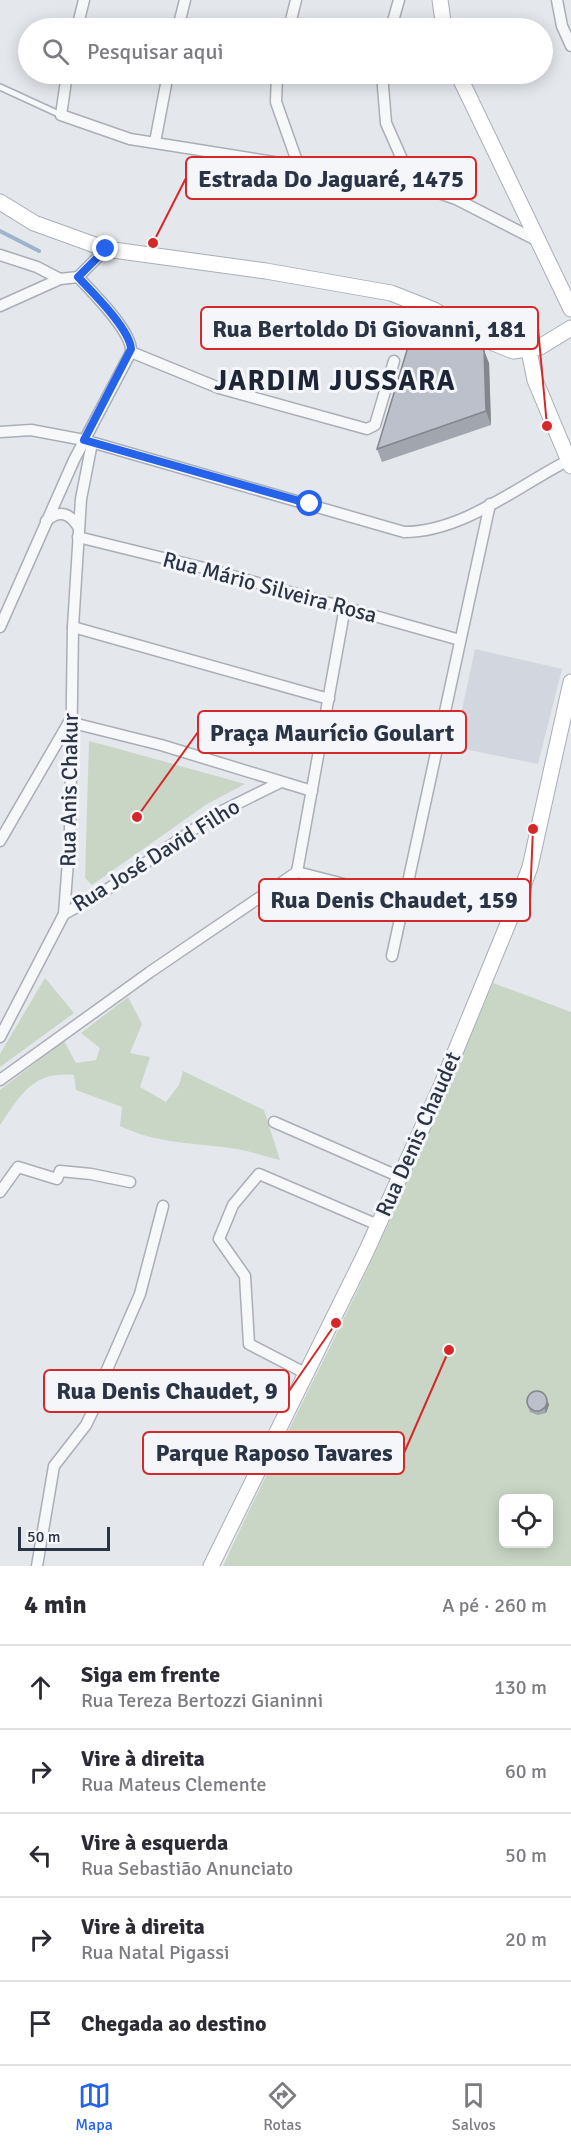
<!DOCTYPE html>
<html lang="pt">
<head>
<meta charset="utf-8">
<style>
  :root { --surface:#fff; --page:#f2f2f3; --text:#2b2b33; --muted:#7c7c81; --line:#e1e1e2; --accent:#2563eb }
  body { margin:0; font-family:Signika,sans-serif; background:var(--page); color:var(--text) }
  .controls { position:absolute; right:18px; bottom:18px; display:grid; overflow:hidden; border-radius:9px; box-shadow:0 3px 15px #0003 }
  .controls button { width:54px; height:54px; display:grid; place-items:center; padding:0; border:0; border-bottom:2px solid var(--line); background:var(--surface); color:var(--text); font:30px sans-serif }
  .scale { position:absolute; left:18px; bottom:15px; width:92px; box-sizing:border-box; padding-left:6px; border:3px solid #2b3445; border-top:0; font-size:16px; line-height:21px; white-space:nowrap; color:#2b3445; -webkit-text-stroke:4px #f4f6f9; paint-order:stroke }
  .stop { position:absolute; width:18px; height:18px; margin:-14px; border:4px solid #2563eb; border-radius:50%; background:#fff }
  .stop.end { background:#2563eb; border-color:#fff; box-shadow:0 2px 6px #0008 }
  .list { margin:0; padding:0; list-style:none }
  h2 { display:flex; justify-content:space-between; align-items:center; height:78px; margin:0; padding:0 24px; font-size:26px }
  h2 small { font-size:20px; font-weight:400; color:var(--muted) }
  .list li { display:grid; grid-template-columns:39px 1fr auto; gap:18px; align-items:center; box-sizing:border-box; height:84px; padding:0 24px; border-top:2px solid var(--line) }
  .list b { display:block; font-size:22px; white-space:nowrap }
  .list p { margin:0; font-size:20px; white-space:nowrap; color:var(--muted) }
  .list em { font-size:20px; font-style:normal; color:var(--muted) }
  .icon { flex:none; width:33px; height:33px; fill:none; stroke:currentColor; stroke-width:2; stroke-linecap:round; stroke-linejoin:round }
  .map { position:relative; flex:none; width:571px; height:1566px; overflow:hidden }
  .search { position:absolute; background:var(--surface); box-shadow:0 3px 15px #0003; left:18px; right:18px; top:18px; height:66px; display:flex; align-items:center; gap:15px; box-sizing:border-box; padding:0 21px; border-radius:33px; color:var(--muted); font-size:22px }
  .sheet { height:498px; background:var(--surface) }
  nav { display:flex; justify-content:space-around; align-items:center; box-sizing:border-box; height:84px; border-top:2px solid var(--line); background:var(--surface); font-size:16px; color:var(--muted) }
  nav a { display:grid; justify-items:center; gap:3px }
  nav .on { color:var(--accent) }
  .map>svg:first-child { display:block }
</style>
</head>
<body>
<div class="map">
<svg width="571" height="1566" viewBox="0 0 571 1566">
  <rect width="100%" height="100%" fill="#e4e7ec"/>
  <path fill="#d2d6de" d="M475,649L562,669L538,764L454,747Z"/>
  <g fill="#c9d6c5" fill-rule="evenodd">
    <path d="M89,741L108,746L245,784L207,804L92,885L85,878Z"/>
    <path d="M45,978L74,1013L0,1067V1054Z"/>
    <path d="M493,983L571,1012V1566H223C272,1460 327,1357 376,1251C417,1162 455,1073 493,983ZM504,1498H548V1544H504Z"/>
    <path d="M128,997L142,1024L130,1053L150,1057L140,1087L166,1102L179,1085L183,1071L264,1110L280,1160C264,1156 247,1150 230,1148C192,1143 155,1143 120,1126L122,1107L76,1090L74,1075C32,1071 21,1095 0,1125V1090L64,1041L76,1063L96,1060L100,1048L81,1033Z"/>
  </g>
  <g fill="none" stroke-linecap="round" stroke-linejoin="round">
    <path stroke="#9fb4cc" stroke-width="4" d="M0,231L39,251"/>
    <g stroke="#a9aeb7" stroke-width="8">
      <path id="lane" d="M0,87L61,115"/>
    </g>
    <g stroke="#a9aeb7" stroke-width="13">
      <g id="street">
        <path d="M557,0L562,26L571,46"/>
        <path d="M77,28L84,0"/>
        <path d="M178,28L185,0"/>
        <path d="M289,28L296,0"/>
        <path d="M391,28L399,0"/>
        <path d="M67,74L61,115L130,139L413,184L456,199L538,241"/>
        <path d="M277,74L276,102L298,164"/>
        <path d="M382,74L386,123L413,184"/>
        <path d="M155,142L168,74"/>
        <path d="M0,255L37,267L60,279"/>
        <path d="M0,306L60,279L78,277L106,249"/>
        <path d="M131,352L219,388L367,429L375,425L394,361"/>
        <path d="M0,432L31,430L84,440L404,532C463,532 518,486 569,460"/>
        <path d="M46,521C60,509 70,513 79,528"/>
        <path d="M78,537L204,568L460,640"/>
        <path d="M0,627L74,460L131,352C133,332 92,292 78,277"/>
        <path d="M73,627L329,699"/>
        <path d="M0,841L69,722L161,745L312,791"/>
        <path d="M297,872L345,607"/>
        <path d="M64,914L102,893L216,814L281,782"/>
        <path d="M392,956L490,504"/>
        <path d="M0,1037L64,914L70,835L73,627L81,499L92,443"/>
        <path d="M0,1080L150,972L297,872L406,900"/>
        <path d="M274,1122L400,1177"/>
        <path d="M0,1192L18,1167L57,1179L60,1171L91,1174L130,1182"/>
        <path d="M305,1373L249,1344L245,1276L219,1239L233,1205L259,1174L378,1225"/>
        <path d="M37,1566L54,1466L86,1425L102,1392L106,1372L140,1294L163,1206"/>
      </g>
    </g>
    <g stroke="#a9aeb7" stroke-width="17">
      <g id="secondary">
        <path d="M440,0L444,28"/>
        <path d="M458,74L571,309"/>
        <path d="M0,202L34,223L106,249L266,271L391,293L434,310L486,340L513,351L540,347L571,328"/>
        <path d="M529,351L535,380L571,466"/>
        <path d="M211,1566L366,1252L442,1084L519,897L530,867L571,682"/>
      </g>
    </g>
    <use href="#lane" stroke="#f7f8fa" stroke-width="5"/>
    <use href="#street" stroke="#f7f8fa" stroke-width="10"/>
    <use href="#secondary" stroke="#fff" stroke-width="15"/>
  </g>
  <g fill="#a1a5ae">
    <path d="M489,363L491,425L382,462L377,449Z"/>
    <path d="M526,1401L549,1405L546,1413L538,1415L530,1412Z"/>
  </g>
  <g fill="#83868d">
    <path d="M484,350L489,363L491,425L486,411Z"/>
    <path d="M548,1401L549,1405L546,1413L545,1409Z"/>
  </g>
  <g fill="#bbc0ca" stroke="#83868d" stroke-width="1.5">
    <path d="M418,314L461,341L484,350L486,411L377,449Z"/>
    <circle cx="537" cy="1401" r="10"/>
  </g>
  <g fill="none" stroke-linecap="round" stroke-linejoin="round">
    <path stroke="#2563eb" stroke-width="8" d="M106,249L78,277C92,292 130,329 131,349L84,440L310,504"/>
  </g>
  <g text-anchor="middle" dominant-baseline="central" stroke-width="6" stroke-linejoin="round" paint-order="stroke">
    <g font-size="22" fill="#2b3445" stroke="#f4f6f9">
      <text transform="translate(270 587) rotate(15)">Rua Mário Silveira Rosa</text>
      <text transform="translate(69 790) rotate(-89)">Rua Anis Chakur</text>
      <text transform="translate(156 855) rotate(-32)">Rua José David Filho</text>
      <text transform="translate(418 1134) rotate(-66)">Rua Denis Chaudet</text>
    </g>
    <g font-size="28" font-weight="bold" letter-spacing="1.5" fill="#1d2536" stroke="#f4f6f9">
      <text x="335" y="381">JARDIM JUSSARA</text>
    </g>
  </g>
  <path fill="none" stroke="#d62828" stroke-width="2" d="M153 243L186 178M547 426L538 328M137 817L198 732M533 829L530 900M336 1323L289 1391M449 1350L404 1453"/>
  <g fill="#d62828" stroke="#f4f6f9" stroke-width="2">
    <circle cx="153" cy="243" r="6"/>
    <circle cx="547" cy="426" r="6"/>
    <circle cx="137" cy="817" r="6"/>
    <circle cx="533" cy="829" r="6"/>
    <circle cx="336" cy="1323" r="6"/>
    <circle cx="449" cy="1350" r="6"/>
  </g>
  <g fill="#f4f6f9" stroke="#d62828" stroke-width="2">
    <rect x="186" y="157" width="290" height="42" rx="6"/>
    <rect x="201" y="307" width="337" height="42" rx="6"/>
    <rect x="198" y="711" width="268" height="42" rx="6"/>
    <rect x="259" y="879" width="271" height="42" rx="6"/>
    <rect x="44" y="1370" width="245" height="42" rx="6"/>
    <rect x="143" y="1432" width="261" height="42" rx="6"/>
  </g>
  <g font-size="24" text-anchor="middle" font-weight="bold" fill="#2b3445">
    <text x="331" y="187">Estrada Do Jaguaré, 1475</text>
    <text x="369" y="337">Rua Bertoldo Di Giovanni, 181</text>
    <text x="332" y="741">Praça Maurício Goulart</text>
    <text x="394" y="908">Rua Denis Chaudet, 159</text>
    <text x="167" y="1399">Rua Denis Chaudet, 9</text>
    <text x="274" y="1461">Parque Raposo Tavares</text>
  </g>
</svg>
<div class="controls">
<button><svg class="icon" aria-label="locate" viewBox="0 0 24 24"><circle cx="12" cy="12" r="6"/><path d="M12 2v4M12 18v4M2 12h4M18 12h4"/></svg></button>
</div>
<div class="scale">50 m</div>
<div class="stop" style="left:310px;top:504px"></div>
<div class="stop end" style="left:106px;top:249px"></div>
<div class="search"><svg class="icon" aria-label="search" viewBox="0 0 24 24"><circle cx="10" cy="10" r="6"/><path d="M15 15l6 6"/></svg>Pesquisar aqui</div>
</div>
<section class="sheet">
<h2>4 min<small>A pé · 260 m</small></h2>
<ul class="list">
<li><svg class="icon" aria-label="ahead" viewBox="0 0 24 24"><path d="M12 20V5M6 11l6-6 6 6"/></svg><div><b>Siga em frente</b><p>Rua Tereza Bertozzi Gianinni</p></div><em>130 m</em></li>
<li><svg class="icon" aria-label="right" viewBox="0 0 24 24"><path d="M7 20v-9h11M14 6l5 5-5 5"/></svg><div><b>Vire à direita</b><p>Rua Mateus Clemente</p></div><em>60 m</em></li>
<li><svg class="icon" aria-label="left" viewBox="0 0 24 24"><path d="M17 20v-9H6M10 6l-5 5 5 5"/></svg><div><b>Vire à esquerda</b><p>Rua Sebastião Anunciato</p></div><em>50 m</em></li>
<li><svg class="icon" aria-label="right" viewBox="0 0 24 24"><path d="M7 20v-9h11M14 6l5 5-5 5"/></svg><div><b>Vire à direita</b><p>Rua Natal Pigassi</p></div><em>20 m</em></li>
<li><svg class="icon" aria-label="arrive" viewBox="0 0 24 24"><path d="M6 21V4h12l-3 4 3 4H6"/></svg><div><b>Chegada ao destino</b></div></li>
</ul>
</section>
<nav>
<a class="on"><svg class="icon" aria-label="map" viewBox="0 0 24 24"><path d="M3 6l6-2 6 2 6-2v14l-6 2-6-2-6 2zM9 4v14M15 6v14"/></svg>Mapa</a>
<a><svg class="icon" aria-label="directions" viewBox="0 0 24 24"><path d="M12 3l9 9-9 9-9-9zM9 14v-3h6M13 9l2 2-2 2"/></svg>Rotas</a>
<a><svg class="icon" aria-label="saved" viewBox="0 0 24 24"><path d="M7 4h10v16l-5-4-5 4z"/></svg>Salvos</a>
</nav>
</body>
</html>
